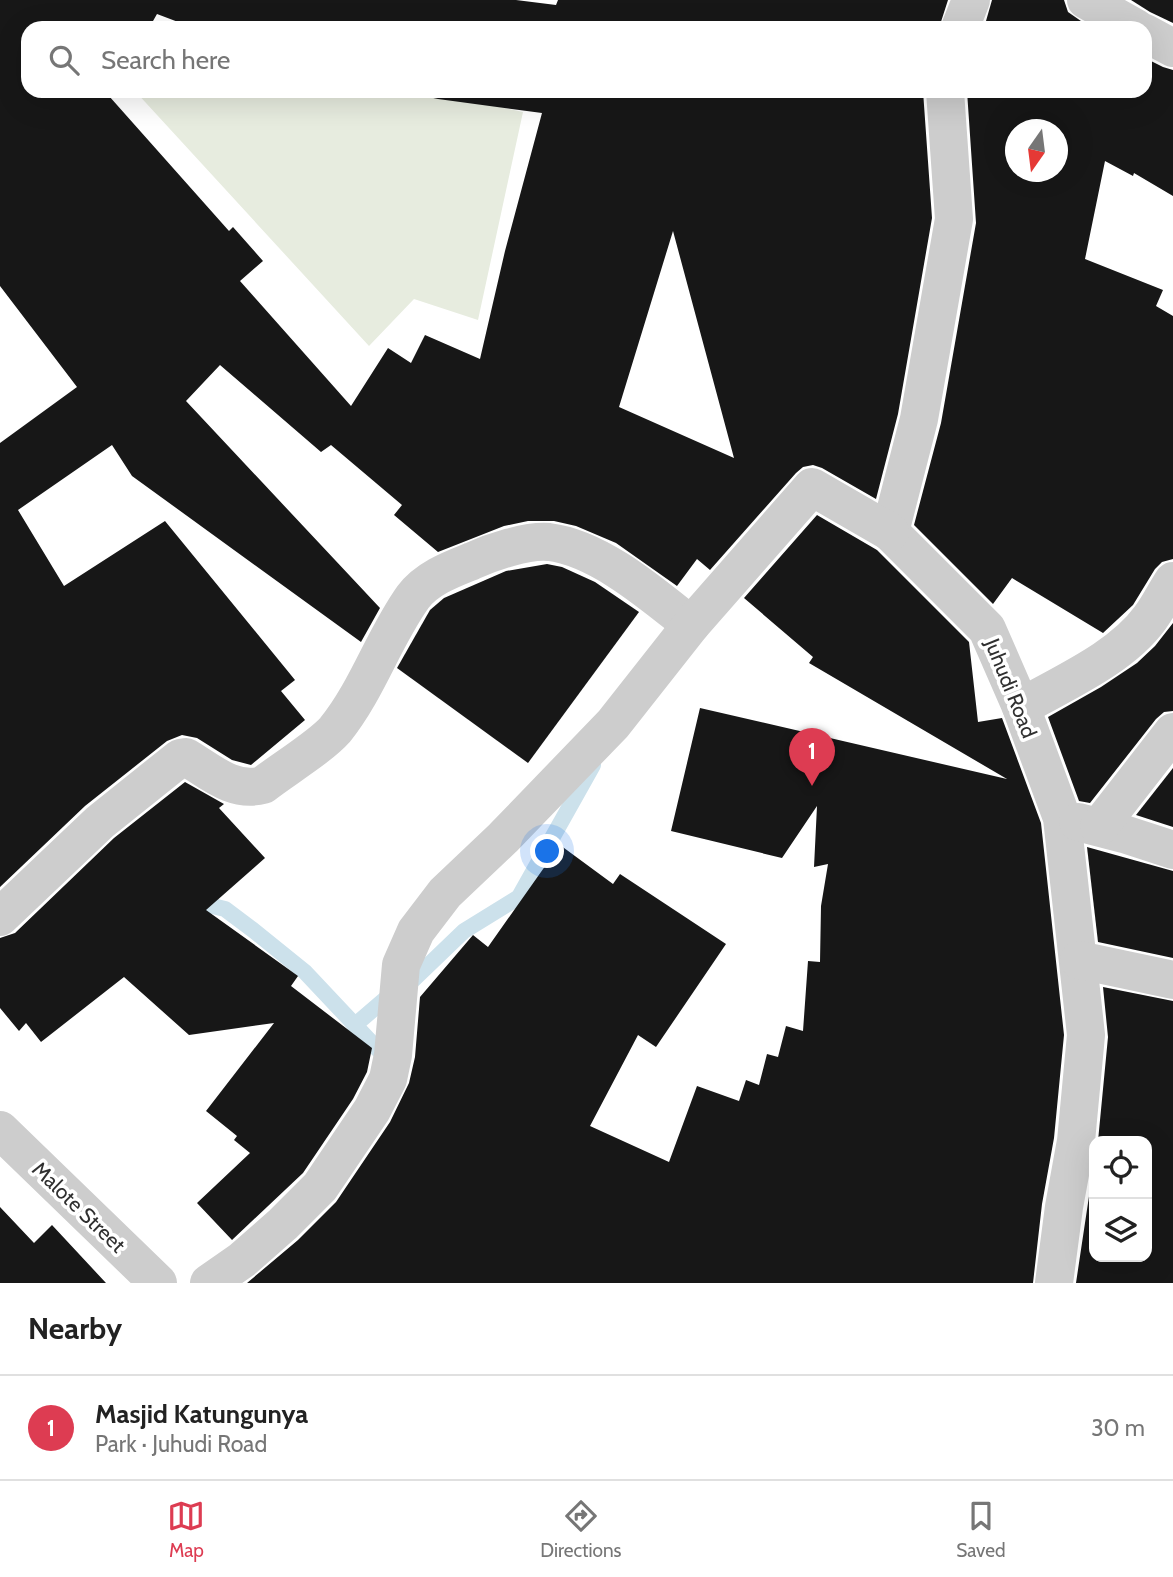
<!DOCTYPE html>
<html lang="en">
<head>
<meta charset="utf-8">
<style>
  :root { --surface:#fff; --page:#f2f2f2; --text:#222; --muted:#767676; --line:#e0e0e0; --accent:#dd3c52 }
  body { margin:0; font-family:Cabin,sans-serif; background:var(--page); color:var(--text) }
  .controls { position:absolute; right:21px; bottom:21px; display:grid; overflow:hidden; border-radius:14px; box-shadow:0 7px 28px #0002 }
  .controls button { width:63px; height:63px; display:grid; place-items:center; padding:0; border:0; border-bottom:2px solid var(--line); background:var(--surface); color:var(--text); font:35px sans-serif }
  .compass { position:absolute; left:1005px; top:119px; width:63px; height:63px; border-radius:50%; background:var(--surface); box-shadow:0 7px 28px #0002; rotate:194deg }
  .you { position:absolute; left:548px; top:852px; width:24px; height:24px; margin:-18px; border:5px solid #fff; border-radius:50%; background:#1a73e8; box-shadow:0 0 0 10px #1a73e833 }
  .badge { display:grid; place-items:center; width:46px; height:46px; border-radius:50%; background:var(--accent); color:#fff; font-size:23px; font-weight:700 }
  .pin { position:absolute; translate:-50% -58px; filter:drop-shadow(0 2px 4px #0008) }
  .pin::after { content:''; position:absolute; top:37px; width:24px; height:21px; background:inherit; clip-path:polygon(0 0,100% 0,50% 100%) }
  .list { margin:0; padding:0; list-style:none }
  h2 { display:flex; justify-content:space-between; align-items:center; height:91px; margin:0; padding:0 28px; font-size:30px }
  h2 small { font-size:23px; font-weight:400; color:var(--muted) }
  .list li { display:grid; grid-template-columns:46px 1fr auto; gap:21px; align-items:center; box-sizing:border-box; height:105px; padding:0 28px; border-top:2px solid var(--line) }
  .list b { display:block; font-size:26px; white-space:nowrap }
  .list p { margin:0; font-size:23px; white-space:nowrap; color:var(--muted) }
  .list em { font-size:23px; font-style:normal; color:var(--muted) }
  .icon { flex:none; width:38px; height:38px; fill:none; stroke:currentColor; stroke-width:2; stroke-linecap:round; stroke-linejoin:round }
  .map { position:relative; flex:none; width:1173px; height:1283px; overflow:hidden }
  .search { position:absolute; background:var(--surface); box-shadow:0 7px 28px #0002; left:21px; right:21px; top:21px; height:77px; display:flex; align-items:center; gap:18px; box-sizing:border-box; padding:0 24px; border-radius:21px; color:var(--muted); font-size:26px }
  .sheet { height:196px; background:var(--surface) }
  nav { display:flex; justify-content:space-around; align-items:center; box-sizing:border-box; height:98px; border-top:2px solid var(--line); background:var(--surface); font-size:19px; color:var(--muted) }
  nav a { display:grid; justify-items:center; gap:4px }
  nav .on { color:var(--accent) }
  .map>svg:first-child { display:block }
</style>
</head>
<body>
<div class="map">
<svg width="1173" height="1283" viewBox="0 0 1173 1283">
  <rect width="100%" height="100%" fill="#fff"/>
  <path fill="#e7ecdf" d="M135,91H424L523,112L478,320L414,299L369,346Z"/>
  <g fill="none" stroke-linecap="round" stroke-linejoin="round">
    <g stroke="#cce1eb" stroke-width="16">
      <path d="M192,901L225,909L253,930L305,972L385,1057"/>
      <path d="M355,1025L398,988L413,980L464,931L519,897L593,765"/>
    </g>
  </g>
  <g fill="#171717" fill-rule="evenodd">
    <path d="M0,0H516L556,5L558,0H948L939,28H194L157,14L149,28H28V91H112L109,96L229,231L233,227L263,261L240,281L351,406L388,348L411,363L425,335L480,359L505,251L542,113L438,99L400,91H923L932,218L898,414L876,499L822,468L813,465L803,467L796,473L710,570L697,559L677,586L616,543L576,526L554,521H528L504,526L438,552L394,515L402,505L331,445L321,452L220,365L186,401L380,608L361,642L132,476L112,445L18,510L64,586L165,521L295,680L281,691L305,720L251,765L232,760L197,738L182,735L167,741L85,806L0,887V443L77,387L0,286ZM673,231L734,458L619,407Z"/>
    <path d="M992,0H1064L1068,12L1091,28H984Z"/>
    <path d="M1131,0H1173V23L1150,12Z"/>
    <path d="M1145,58L1163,67L1173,70V196L1134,173L1133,176L1105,161L1085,259L1163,290L1156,306L1173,316V559L1162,562L1155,569L1133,605L1103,633L1012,578L993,604L914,525L941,423L976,223L967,91H1145ZM1016,130H1058V172H1016Z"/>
    <path d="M817,515L877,550L969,642L978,722L1002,718L1041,823L1064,1035L1054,1138L1042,1204L1033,1283H247L298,1240L336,1202L390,1122L409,1083L415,1057L420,997L473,935L488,947L560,845L613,884L620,874L726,944L656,1047L638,1035L590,1126L669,1162L697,1086L739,1101L746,1080L759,1085L767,1054L778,1057L786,1026L803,1031L808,961L820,962L821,906L828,864L814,867L817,806L782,858L671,831L700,708L1007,779L809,663L813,657L744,598Z"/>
    <path d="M547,564L562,567L595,582L639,612L528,763L397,668L430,610L444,598L506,571Z"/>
    <path d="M1173,623V711L1164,712L1156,719L1090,803L1079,801L1048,717L1101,687L1137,663L1155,646Z"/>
    <path d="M1173,768V827L1136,815Z"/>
    <path d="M185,782L224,804L219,808L265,858L206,910L298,976L291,986L372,1048L367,1072L353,1099L303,1173L232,1240L197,1203L250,1153L234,1140L237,1136L206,1111L274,1023L189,1035L124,977L41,1042L26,1023L19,1031L0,1008V938L15,933L114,838Z"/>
    <path d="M1087,847L1173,871V958L1098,942Z"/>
    <path d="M1103,987L1173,1001V1283H1076L1094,1163V1257H1147V1141H1098L1108,1037Z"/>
    <path d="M0,1207L34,1243L52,1225L106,1283H0Z"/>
  </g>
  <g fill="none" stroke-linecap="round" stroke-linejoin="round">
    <g stroke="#cdcdcd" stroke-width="38">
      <path d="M1086,0L1136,28"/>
      <path d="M960,28L971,0"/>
      <path d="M1145,33L1173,48"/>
      <path d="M945,91L954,219L919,419L890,532L987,629L1021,707L1062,818L1086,1035L1076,1141L1064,1207L1054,1283"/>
      <path d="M1021,707C1063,683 1121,658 1150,618C1159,606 1165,593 1173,581"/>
      <path d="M1078,822L1124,834L1173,850"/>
      <path d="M1099,827L1173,732"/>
      <path d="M0,917L100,822L180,758L186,757C211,772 233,793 263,785C282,770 320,747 335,730C368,689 383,639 413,597C427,578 452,569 472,561C492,552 527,540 549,542C599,548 652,594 691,625"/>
      <path d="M1079,960L1173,980"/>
      <path d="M0,1130L158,1283"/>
      <path d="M209,1283L242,1260L283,1224L320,1187L372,1110L388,1079L393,1055L401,965L416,931L445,893L503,838L613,724L691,625L812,487L890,532"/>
    </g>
  </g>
  <g text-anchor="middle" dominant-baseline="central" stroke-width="7" stroke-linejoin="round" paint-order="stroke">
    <g font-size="21" fill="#303030" stroke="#fff">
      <text transform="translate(1011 688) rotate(68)">Juhudi Road</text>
      <text transform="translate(79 1207) rotate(44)">Malote Street</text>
    </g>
  </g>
</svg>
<div class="controls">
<button><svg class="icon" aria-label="locate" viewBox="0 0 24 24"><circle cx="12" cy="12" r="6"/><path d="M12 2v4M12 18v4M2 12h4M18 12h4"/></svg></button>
<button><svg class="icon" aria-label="layers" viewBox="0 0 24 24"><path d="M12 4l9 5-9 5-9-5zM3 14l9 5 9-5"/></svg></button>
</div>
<svg class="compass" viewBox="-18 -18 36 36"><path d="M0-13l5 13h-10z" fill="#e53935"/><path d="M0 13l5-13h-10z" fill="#767676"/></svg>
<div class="you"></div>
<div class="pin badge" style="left:812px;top:786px">1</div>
<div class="search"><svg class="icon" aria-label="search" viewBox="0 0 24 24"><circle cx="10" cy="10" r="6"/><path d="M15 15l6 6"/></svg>Search here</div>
</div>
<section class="sheet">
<h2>Nearby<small></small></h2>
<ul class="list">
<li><span class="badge">1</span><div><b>Masjid Katungunya</b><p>Park · Juhudi Road</p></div><em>30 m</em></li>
</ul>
</section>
<nav>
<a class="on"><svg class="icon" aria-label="map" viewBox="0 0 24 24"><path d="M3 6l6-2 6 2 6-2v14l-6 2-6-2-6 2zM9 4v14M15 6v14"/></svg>Map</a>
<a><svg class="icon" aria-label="directions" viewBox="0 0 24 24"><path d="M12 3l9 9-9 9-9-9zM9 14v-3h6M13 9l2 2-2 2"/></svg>Directions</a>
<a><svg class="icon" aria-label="saved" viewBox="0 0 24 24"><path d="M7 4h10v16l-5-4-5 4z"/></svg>Saved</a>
</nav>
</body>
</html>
